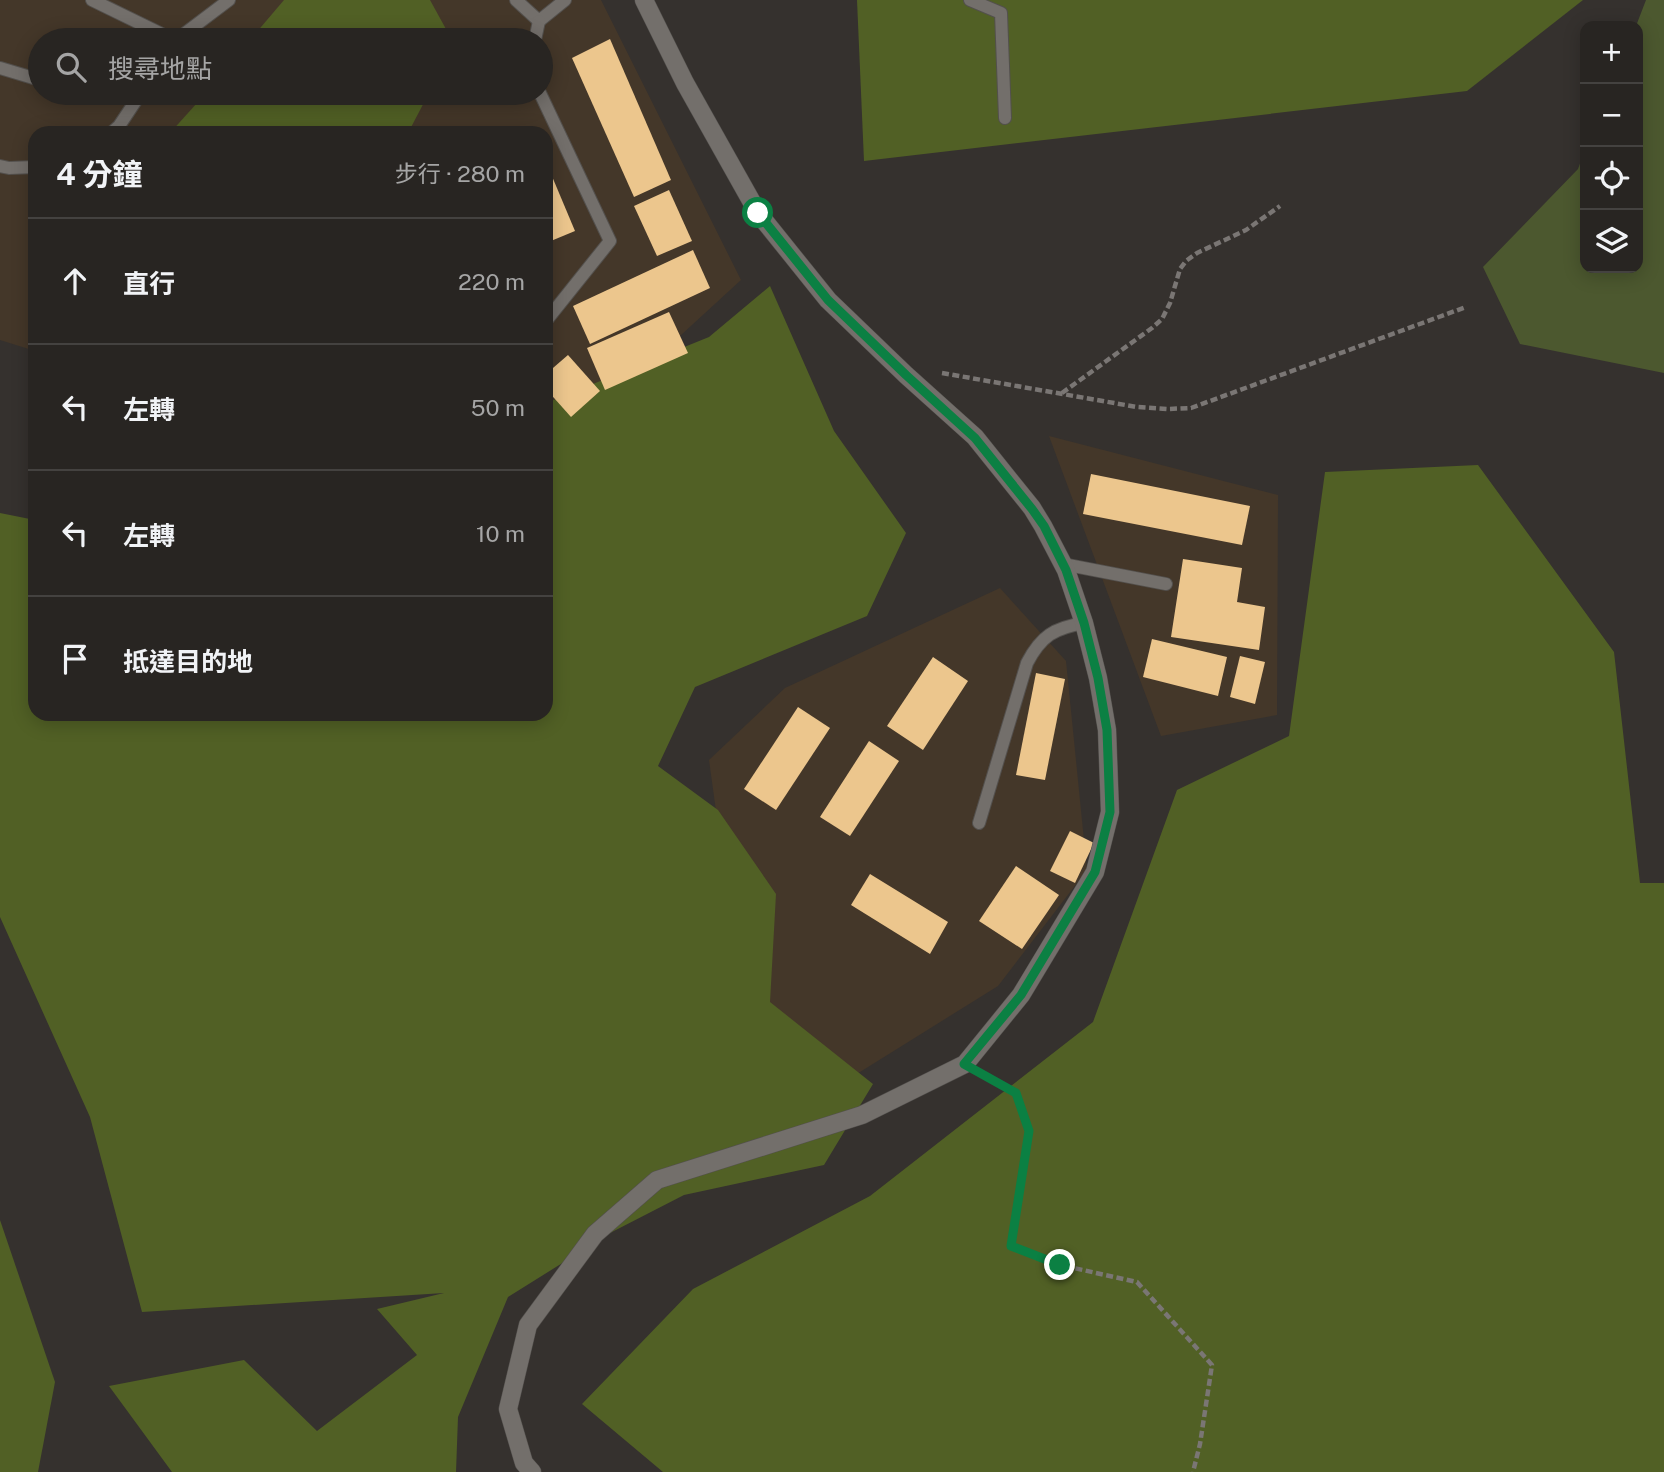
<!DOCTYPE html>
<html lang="zh-TW">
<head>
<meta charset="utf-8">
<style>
  :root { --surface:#282522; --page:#34312f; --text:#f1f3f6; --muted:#a5a5a5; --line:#444240 }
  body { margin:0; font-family:"Public Sans","Noto Sans TC",sans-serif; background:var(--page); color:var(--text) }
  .controls { position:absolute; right:21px; top:21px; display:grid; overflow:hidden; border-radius:14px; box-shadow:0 4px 18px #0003 }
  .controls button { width:63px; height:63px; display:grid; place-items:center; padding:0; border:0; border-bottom:2px solid var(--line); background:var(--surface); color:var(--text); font:35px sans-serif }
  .stop { position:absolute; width:21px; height:21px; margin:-16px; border:5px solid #0b8043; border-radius:50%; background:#fff }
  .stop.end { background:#0b8043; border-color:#fff; box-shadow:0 2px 7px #0008 }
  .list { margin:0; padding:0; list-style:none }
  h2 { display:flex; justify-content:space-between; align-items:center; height:91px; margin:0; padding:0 28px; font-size:30px }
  h2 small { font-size:23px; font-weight:400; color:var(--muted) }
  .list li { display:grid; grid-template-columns:46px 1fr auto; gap:21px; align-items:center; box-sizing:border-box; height:126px; padding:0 28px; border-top:2px solid var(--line) }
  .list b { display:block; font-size:26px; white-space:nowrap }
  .list em { font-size:23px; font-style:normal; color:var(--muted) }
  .icon { flex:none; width:38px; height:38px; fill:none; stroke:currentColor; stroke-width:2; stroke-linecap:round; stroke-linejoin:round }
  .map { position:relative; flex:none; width:1664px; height:1472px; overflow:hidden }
  .search { position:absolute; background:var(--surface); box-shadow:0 4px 18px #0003; left:28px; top:28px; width:525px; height:77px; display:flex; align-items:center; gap:18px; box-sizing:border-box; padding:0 24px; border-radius:38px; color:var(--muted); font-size:26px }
  .panel { position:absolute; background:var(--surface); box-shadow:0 4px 18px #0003; left:28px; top:126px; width:525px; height:595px; border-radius:21px }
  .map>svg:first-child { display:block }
</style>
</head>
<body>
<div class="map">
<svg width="1664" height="1472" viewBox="0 0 1664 1472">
  <rect width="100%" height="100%" fill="#35312e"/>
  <g fill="#443729" fill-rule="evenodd">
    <path d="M0,0H601L741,280L546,459V133H35V351L0,340ZM40,40H541V93H40Z"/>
    <path d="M1049,436L1278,495L1277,715L1161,736Z"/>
    <path d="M1000,588L1066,661L1087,870L998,986L836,1087L745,1022L709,760L785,688Z"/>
  </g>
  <path fill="#4c582f" d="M1646,0H1664V373L1520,344L1483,267L1578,169L1585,150V268H1638V26H1636Z"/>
  <g fill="#516025">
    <path d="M284,0H430L452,40H250Z"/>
    <path d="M857,0H1583L1467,91L864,161Z"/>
    <path d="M206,93H429L408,133H170Z"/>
    <path d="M770,286L834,431L906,533L867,616L695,687L658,766L718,810L776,894L770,1002L873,1084L824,1165L684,1195L612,1232L508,1297L458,1417L456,1472H172L109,1386L244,1360L317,1431L417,1355L377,1309L444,1293L142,1312L90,1117L0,917V513L35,520V714H546V403L709,337Z"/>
    <path d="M1478,465L1614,652L1640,883H1664V1472H663L582,1404L693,1289L870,1196L1093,1022L1177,790L1289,736L1325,472Z"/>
    <path d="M0,1220L55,1382L38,1472H0Z"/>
  </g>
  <g fill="#ecc68d">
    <path d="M610,39L671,180L634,197L572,58Z"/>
    <path d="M546,162L575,231L546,243Z"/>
    <path d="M669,190L692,241L657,256L634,206Z"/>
    <path d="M693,250L710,288L590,344L573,306Z"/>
    <path d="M669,312L688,353L605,390L587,348Z"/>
    <path d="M568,355L600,391L571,417L546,389V374Z"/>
    <path d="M1091,474L1250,506L1242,545L1083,514Z"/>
    <path d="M1183,559L1242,568L1237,602L1265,607L1259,650L1171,637Z"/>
    <path d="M1152,639L1227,657L1218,696L1143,677Z"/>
    <path d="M1240,656L1265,662L1255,704L1230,697Z"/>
    <path d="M933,657L968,681L923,750L887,726Z"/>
    <path d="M1036,673L1065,679L1045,780L1016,775Z"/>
    <path d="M798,707L830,728L776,810L744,789Z"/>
    <path d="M869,741L899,761L850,836L820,817Z"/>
    <path d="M1070,831L1094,843L1075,883L1050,871Z"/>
    <path d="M1016,866L1059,895L1022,949L979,921Z"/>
    <path d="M870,874L948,922L930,954L851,905Z"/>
  </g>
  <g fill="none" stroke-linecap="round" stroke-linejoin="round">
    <g stroke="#53504d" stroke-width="14">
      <g id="lane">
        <path d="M92,0L174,40"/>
        <path d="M516,0L539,21L565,0"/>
        <path d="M970,0L1001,13L1005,118"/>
        <path d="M176,40L229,0"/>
        <path d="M535,40L539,21"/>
        <path d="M0,68L40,80"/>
        <path d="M116,93L139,97"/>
        <path d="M540,93L610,241L546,321"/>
        <path d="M111,133L119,126L141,93"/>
        <path d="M0,166L9,168L35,167"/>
        <path d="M1063,564L1166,584"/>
        <path d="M979,823L1027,663C1041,636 1054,628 1084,623"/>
      </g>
    </g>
    <g stroke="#53504d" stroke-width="19">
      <path id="street" d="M532,1472L524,1463L508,1409L528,1325L595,1234L657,1180L862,1115L965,1064L1021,995L1095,872L1110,812L1107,730L1098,678L1084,623L1066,570L1043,526L1032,508L975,437L906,375L828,300L758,213L685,83L644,0"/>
    </g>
    <g stroke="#7a7674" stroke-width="4.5" stroke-dasharray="7 3.5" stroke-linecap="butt">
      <path d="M942,373L1137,407L1168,409L1191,408L1466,307"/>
      <path d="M1062,393L1152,328L1162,319L1170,303L1180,269L1186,261L1197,253L1246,230L1280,206"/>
      <path d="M983,1075L1016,1093L1029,1131L1011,1246L1060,1265L1137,1282L1212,1365L1200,1444L1193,1472"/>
    </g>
    <use href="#lane" stroke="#736f6b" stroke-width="12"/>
    <use href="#street" stroke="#736f6b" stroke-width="18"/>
  </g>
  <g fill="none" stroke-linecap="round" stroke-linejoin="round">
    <path stroke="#0b8043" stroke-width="9" d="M758,213L828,300L906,375L975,438L1032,509L1044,526L1066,570L1084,623L1098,678L1107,730L1110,812L1095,872L1021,995L964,1064L1016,1093L1029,1131L1011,1246L1060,1265"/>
  </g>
</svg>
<div class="controls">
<button>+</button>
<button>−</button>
<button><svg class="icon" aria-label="locate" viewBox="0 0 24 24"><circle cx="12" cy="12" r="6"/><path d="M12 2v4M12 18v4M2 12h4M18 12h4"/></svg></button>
<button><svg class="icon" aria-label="layers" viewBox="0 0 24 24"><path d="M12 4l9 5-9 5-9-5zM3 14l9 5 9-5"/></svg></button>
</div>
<div class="stop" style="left:758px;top:213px"></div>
<div class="stop end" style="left:1060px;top:1265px"></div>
<div class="search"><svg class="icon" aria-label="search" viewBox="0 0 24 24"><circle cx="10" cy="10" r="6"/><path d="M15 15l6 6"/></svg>搜尋地點</div>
<section class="panel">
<h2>4 分鐘<small>步行 · 280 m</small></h2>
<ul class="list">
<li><svg class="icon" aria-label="ahead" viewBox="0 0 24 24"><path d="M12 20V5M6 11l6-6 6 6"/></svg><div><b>直行</b></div><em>220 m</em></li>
<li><svg class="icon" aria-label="left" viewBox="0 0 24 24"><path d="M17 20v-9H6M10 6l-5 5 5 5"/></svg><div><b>左轉</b></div><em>50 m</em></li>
<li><svg class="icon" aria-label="left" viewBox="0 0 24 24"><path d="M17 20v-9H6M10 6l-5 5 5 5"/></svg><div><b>左轉</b></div><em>10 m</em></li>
<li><svg class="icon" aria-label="arrive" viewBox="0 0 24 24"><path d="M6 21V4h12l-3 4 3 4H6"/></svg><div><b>抵達目的地</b></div></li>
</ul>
</section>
</div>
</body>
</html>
